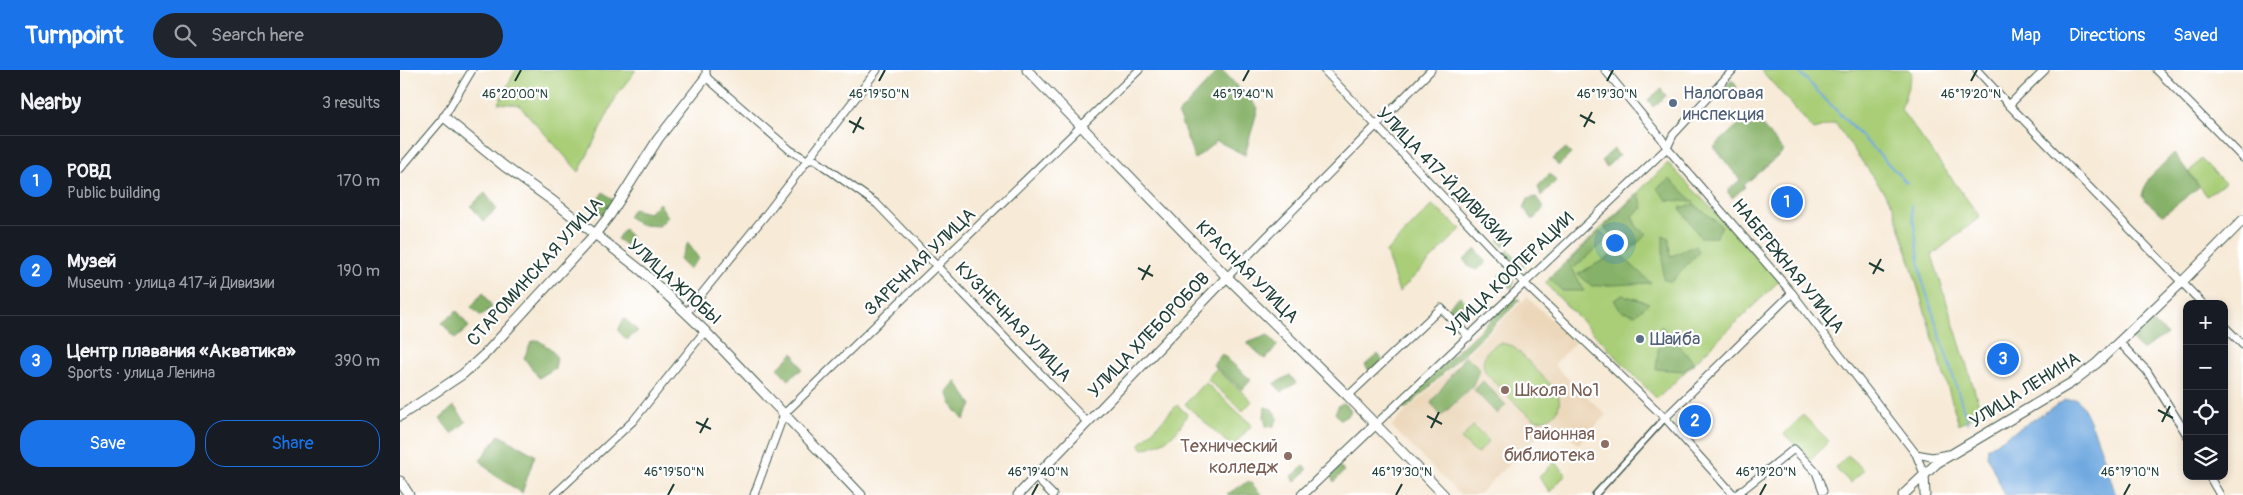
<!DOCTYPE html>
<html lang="en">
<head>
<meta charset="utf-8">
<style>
  :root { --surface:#171b24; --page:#20242c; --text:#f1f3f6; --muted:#9ea1a6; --line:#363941; --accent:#1a73e8 }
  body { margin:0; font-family:Pangolin,sans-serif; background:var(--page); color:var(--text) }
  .controls { position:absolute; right:15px; bottom:15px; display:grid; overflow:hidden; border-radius:10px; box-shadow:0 2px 8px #0003 }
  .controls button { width:45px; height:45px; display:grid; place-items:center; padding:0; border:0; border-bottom:1px solid var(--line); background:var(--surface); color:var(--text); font:25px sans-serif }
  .you { position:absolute; left:1214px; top:172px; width:18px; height:18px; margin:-12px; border:4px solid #fff; border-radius:50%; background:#1a73e8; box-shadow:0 0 0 8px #1a73e833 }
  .badge { display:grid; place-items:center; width:32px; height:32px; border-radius:50%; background:var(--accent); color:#fff; font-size:16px; font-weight:700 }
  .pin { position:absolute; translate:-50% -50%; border:2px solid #fff; box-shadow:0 1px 5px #0006 }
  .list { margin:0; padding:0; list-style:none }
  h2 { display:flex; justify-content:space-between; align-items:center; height:65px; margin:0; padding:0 20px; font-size:21px }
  h2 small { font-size:16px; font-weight:400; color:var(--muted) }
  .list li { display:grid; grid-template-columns:32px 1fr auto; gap:15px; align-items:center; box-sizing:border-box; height:90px; padding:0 20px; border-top:1px solid var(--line) }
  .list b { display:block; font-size:19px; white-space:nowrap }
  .list p { margin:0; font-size:16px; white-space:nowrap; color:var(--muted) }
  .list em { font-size:16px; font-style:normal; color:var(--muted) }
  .actions { display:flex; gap:10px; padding:15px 20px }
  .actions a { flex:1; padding:11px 0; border:1px solid var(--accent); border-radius:20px; text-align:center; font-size:18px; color:var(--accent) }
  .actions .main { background:var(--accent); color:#fff }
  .icon { flex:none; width:28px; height:28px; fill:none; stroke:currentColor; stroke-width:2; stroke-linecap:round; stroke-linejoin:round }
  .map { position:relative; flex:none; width:1843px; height:425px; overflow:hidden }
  header { display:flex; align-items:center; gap:30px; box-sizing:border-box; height:70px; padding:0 25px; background:var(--accent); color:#fff }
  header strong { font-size:24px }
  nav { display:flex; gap:28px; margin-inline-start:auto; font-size:18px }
  .search { width:350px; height:45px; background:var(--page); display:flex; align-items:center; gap:12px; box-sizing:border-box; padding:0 18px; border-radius:28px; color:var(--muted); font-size:19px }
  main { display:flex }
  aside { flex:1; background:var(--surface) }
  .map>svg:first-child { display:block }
</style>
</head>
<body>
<header>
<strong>Turnpoint</strong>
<div class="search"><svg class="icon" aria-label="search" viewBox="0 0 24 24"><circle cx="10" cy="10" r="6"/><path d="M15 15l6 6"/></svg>Search here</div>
<nav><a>Map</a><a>Directions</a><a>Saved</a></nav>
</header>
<main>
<aside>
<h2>Nearby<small>3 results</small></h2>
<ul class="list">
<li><span class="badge">1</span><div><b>РОВД</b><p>Public building</p></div><em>170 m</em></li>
<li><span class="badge">2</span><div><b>Музей</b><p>Museum · улица 417-й Дивизии</p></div><em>190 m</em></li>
<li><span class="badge">3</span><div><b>Центр плавания «Акватика»</b><p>Sports · улица Ленина</p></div><em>390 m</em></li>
</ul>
<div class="actions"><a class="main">Save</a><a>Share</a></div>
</aside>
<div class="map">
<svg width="1843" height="425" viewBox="0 0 1843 425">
  <rect width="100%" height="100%" fill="#fff"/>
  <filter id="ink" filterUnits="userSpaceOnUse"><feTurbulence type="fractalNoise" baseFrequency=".02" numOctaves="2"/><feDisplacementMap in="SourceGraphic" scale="10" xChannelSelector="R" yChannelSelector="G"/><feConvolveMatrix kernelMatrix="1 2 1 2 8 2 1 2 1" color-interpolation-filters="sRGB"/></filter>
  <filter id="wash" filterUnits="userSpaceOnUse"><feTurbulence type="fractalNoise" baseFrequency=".0096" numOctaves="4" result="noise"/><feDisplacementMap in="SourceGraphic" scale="20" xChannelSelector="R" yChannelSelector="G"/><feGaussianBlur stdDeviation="1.12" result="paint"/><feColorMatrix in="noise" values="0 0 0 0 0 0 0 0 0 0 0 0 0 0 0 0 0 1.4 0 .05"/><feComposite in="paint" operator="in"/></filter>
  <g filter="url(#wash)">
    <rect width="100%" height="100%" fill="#f7ead7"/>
    <path fill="#ecd7ba" d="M1127,227L1175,272L1154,295L1206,345L1178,374L1153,351L1078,425H1060L991,356Z"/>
    <g fill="#a9ce77" stroke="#648656">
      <path d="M116,0H236L218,23L179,102L119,35L98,33Z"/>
      <path d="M1361,0H1509L1512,3L1501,40L1580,147L1532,185L1581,341L1559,355L1493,135L1435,53L1414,60Z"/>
      <path d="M1801,89L1825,113L1807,126L1789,102Z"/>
      <path d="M1268,93L1380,210L1257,329L1145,213Z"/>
      <path d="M1032,135L1061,159L999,222L986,182Z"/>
      <path d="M1101,273L1113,276L1156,320C1160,327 1161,335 1156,342C1151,348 1143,351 1135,349C1125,345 1095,313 1086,303C1079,290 1086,277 1101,273Z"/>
      <path d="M816,299L852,331L843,341L807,309Z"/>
      <path d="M805,312L852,355L832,377L785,334Z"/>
      <path d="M777,335L787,344C777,366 765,373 743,379L739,375Z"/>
      <path d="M1403,345L1429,371L1411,390L1384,364Z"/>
      <path d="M1073,356L1089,371L1077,384L1061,369Z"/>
      <path d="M1448,385L1464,400L1451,413L1435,398Z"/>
      <path d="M1155,392L1166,404L1150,422L1139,407Z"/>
    </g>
    <g fill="#86b168" stroke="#52774e">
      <path d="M819,0H822L858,38L845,85L817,71L795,89L778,44Z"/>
      <path d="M1332,10L1337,17L1324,28L1320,21Z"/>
      <path d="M1261,19L1266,26L1253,37L1248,30Z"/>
      <path d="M1351,43L1384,81L1344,115L1345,117L1332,128L1327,121L1340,110L1314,77Z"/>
      <path d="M1166,78L1171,84L1158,96L1153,89Z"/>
      <path d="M1214,79L1219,86L1206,97L1202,90Z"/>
      <path d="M1774,83L1799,117L1763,145L1746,131L1742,125L1749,108Z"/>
      <path d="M1150,104L1156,111L1141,126L1138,116Z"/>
      <path d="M1270,109L1294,132L1267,130L1257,118Z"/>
      <path d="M203,122L213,130L203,146L194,136Z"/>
      <path d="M85,123L97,139L83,151L71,136Z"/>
      <path d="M1239,123L1243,138L1232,146L1237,157L1247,164L1228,182L1204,157Z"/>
      <path d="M1136,127L1144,138L1133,150L1124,138L1128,129Z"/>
      <path d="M259,133L268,147L259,156L241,155L228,147L233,139L249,143Z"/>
      <path d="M1294,134L1322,156L1316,167H1300L1280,138Z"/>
      <path d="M224,159L231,167L227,176L217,169Z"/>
      <path d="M1110,159L1116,166L1103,177L1098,170Z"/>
      <path d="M1200,161L1208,169L1175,197L1170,190Z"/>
      <path d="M1263,165L1269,168L1270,187L1295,175L1299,182L1271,212L1263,209Z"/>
      <path d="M288,173L299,189L288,199L279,190Z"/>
      <path d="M1076,179L1086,193L1077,200L1069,197L1064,190Z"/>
      <path d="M1109,180L1124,196L1118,202L1103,185Z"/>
      <path d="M1218,182L1251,213L1192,216L1178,204Z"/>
      <path d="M1168,190L1184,221H1162L1149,208Z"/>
      <path d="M1104,201L1114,212L1113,216L1110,218L1098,206Z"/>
      <path d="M83,222L92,237L81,246L71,237Z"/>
      <path d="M1223,225L1249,233L1235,245L1220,240L1214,230Z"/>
      <path d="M1060,226L1066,233L1053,244L1048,237Z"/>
      <path d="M1115,227L1120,230L1005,340L1001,334Z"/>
      <path d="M57,241L69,257L55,269L42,253Z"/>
      <path d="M224,248L238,261L227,270L218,261Z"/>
      <path d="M1750,250L1767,264L1742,280L1730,268Z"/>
      <path d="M1261,256L1294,292L1284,301L1256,299Z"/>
      <path d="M868,265L878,275L865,289L847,273Z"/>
      <path d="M138,270L151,279L157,288L155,298L139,308L124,288L131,272Z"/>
      <path d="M393,283L402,299L388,310L378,298Z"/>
      <path d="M822,284L851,310L842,320L813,295Z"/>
      <path d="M978,284L983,291L970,302L965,295Z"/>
      <path d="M1065,286L1080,298L1072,317L1041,346L1031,333Z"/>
      <path d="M890,305L896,313L882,322L874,314Z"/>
      <path d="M556,311L572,335L564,350L552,336L547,321Z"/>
      <path d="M1083,311L1106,335L1097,344L1074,320Z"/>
      <path d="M944,333L951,341L948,346L940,349L935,343L939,335Z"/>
      <path d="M54,336L66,352L52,364L40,349Z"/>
      <path d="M865,337L872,339L878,348L873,357L866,356L864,347Z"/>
      <path d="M99,365L135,385L122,423L93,404L80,390Z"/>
      <path d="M904,396L907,400L895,412L891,407Z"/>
      <path d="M939,396L944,401L934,412L930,405Z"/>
      <path d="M849,411L862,425H828L827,424Z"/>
    </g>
    <path fill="#70a9e0" stroke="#48738a" d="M1676,329C1689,335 1710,408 1716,425H1605L1587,386L1588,378L1665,330Z"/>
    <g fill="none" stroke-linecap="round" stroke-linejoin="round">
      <g stroke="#70a9e0" stroke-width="2">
        <path d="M1397,0L1507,113"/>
        <path d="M1511,135L1522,209L1568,353"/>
      </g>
    </g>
  </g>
  <g filter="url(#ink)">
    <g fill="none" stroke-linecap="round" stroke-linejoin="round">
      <g stroke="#3f574c" stroke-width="8">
        <path id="pedestrian" d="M1195,425L1265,348"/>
      </g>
      <g stroke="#3f574c" stroke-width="9">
        <g id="minor">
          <path d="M306,0V7L390,80L407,90H415L477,134L688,353"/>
          <path d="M924,0L1125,214L1265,348L1334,425"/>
          <path d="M1205,0L1262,69L1267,78L1392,223L1516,384L1524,404"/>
          <path d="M1577,0L1609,35L1803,234"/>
          <path d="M1757,0L1843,88"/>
          <path d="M1609,35L1645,0"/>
          <path d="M0,99L44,47L72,0"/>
          <path d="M827,207L1031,0"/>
          <path d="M287,242L364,147L477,0"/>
          <path d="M1824,256L1843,275"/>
          <path d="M1719,272L1747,301L1787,365"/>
          <path d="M948,326L1041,238L1069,267"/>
          <path d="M1265,348L1392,223"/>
          <path d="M976,354L1267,78L1273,65L1333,0"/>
          <path d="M1516,384L1532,387L1548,384"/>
          <path d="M1809,406L1820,425"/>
          <path d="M635,407L653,425"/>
          <path d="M154,425L233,351L305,261"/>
          <path d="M354,425L384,344L739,0"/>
          <path d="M1336,425L1394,379L1416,402L1423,421"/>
        </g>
      </g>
      <g stroke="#3f574c" stroke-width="11">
        <g id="tertiary">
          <path d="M627,0L827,207L948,326L1044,425"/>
          <path d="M44,47L104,96L153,131L242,201L305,261L461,425"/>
          <path d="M0,346L63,304L86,283L195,164L210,145L258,69L306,7"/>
          <path d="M1524,404L1525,425"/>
          <path d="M0,411L9,425"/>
          <path d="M618,425L827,207"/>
          <path d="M902,425L976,354"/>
          <path d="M1503,425L1537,393L1671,313L1697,293L1782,212L1843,150"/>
        </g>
      </g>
      <use href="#pedestrian" stroke="#fff" stroke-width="5"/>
      <use href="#minor" stroke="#fff" stroke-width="7"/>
      <use href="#tertiary" stroke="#fff" stroke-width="9"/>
    </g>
  </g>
  <path fill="none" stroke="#1f3d34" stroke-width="2" d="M115,11L121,0M479,11L485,0M843,11L849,0M1207,11L1213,0M1571,11L1577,0M1180,45L1195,53M449,51L464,59M1184,57L1192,42M453,63L461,47M1469,193L1484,201M738,198L753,206M1473,204L1481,189M742,210L750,195M1758,340L1773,348M1027,346L1042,354M296,352L311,359M1762,352L1770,336M1031,358L1039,342M300,363L308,348M268,425L274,414M632,425L638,414M996,425L1002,414M1360,425L1366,414M1724,425L1730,414"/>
  <g fill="#5c6f8a" stroke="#fff" stroke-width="2">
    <circle cx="1273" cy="33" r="5"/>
    <circle cx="1240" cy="269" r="5"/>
  </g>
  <g fill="#8d6e63" stroke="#fff" stroke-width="2">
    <circle cx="1105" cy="320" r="5"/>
    <circle cx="1205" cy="374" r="5"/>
    <circle cx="888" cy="386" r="5"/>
  </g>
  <g text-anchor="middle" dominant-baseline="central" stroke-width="4.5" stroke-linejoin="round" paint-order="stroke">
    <g font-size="18" fill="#4e5e75" stroke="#fff" text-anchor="start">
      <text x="1283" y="23">Налоговая<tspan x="1283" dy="21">инспекция</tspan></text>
      <text x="1250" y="269">Шайба</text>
    </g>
    <g font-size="18" fill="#1f3d34" stroke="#fff">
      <text transform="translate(1044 107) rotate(46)">УЛИЦА 417-Й ДИВИЗИИ</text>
      <text transform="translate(520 192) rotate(-44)">ЗАРЕЧНАЯ УЛИЦА</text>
      <text transform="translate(1388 196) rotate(51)">НАБЕРЕЖНАЯ УЛИЦА</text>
      <text transform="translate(135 202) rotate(-48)">СТАРОМИНСКАЯ УЛИЦА</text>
      <text transform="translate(847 202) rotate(45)">КРАСНАЯ УЛИЦА</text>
      <text transform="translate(1110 204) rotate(-44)">УЛИЦА КООПЕРАЦИИ</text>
      <text transform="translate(274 212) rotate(42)">УЛИЦА ЖЛОБЫ</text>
      <text transform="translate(613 252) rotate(46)">КУЗНЕЧНАЯ УЛИЦА</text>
      <text transform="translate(749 265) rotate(-46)">УЛИЦА ХЛЕБОРОБОВ</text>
      <text transform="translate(1625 320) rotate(-32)">УЛИЦА ЛЕНИНА</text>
    </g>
    <g font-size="18" fill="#785e54" stroke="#fff" text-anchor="end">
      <text x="1115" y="320" text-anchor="start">Школа №1</text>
      <text x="1195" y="364">Районная<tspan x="1195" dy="21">библиотека</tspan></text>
      <text x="878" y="376">Технический<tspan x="878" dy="21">колледж</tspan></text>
    </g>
  </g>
  <g font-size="12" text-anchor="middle" fill="#1f3d34" stroke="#fff" stroke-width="4.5" stroke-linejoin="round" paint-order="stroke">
    <text x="115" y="28">46°20'00"N</text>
    <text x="479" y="28">46°19'50"N</text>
    <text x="843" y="28">46°19'40"N</text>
    <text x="1207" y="28">46°19'30"N</text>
    <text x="1571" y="28">46°19'20"N</text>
    <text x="274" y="406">46°19'50"N</text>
    <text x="638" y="406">46°19'40"N</text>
    <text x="1002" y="406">46°19'30"N</text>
    <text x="1366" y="406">46°19'20"N</text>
    <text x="1730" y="406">46°19'10"N</text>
  </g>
</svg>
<div class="controls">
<button>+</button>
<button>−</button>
<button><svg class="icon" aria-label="locate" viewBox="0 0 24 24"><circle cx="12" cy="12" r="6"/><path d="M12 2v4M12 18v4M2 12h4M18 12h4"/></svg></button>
<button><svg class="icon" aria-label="layers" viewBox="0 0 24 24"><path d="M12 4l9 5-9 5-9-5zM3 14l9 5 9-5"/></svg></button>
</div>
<div class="you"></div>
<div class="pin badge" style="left:1387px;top:132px">1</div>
<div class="pin badge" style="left:1295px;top:351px">2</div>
<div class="pin badge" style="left:1603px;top:289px">3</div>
</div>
</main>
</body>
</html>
